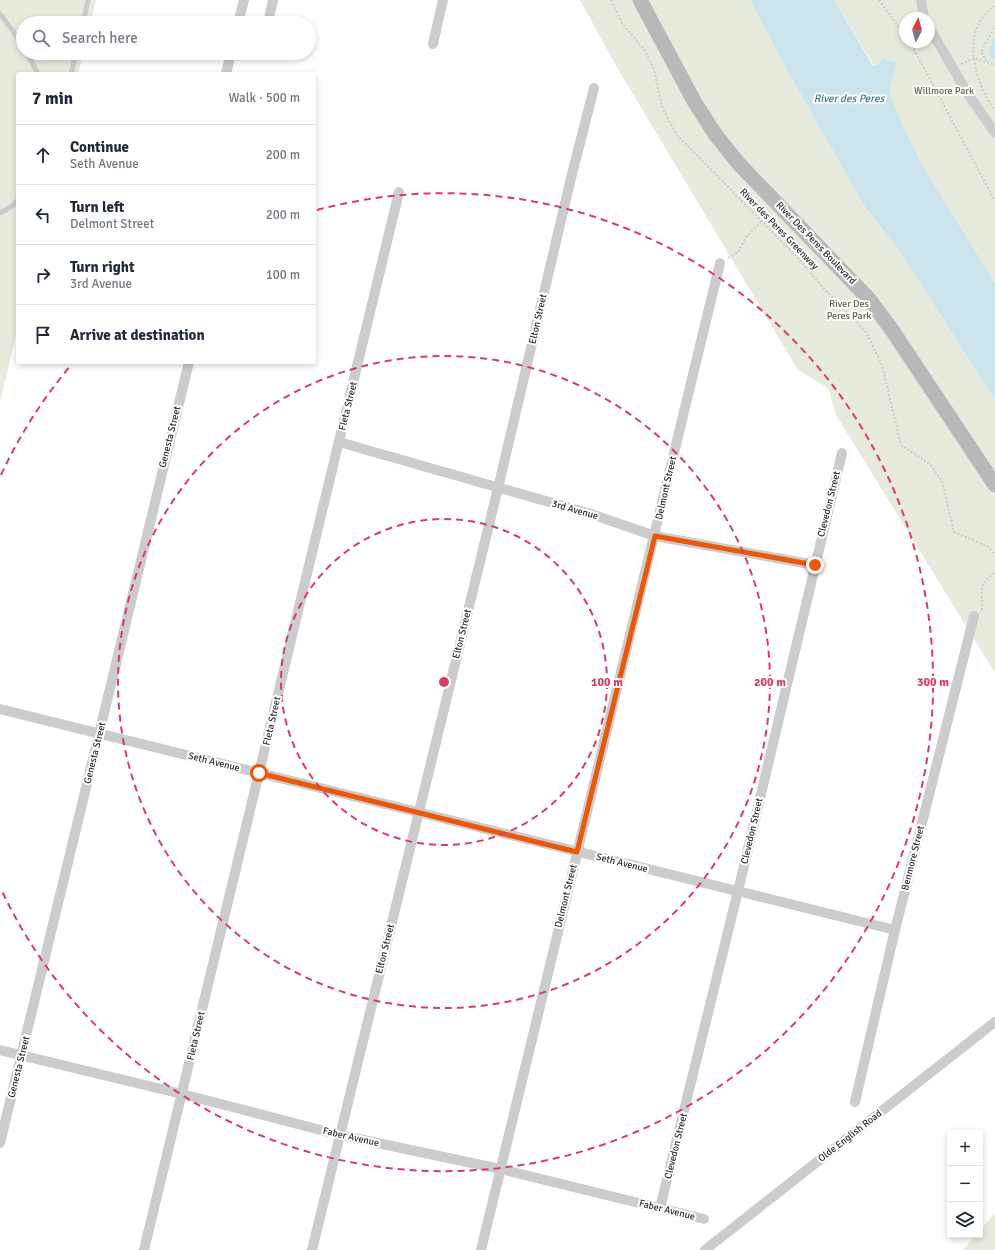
<!DOCTYPE html>
<html lang="en">
<head>
<meta charset="utf-8">
<style>
  :root { --surface:#fff; --page:#f2f2f3; --text:#1f2937; --muted:#747a83; --line:#e0e1e3 }
  body { margin:0; font-family:Signika,sans-serif; background:var(--page); color:var(--text) }
  .controls { position:absolute; right:12px; bottom:12px; display:grid; overflow:hidden; border-radius:4px; box-shadow:0 2px 6px #0003 }
  .controls button { width:36px; height:36px; display:grid; place-items:center; padding:0; border:0; border-bottom:1px solid var(--line); background:var(--surface); color:var(--text); font:20px sans-serif }
  .compass { position:absolute; left:899px; top:12px; width:36px; height:36px; border-radius:50%; background:var(--surface); box-shadow:0 2px 6px #0003; rotate:6deg }
  .stop { position:absolute; width:12px; height:12px; margin:-9px; border:3px solid #ea580c; border-radius:50%; background:#fff }
  .stop.end { background:#ea580c; border-color:#fff; box-shadow:0 1px 4px #0008 }
  .list { margin:0; padding:0; list-style:none }
  h2 { display:flex; justify-content:space-between; align-items:center; height:52px; margin:0; padding:0 16px; font-size:17px }
  h2 small { font-size:13px; font-weight:400; color:var(--muted) }
  .list li { display:grid; grid-template-columns:26px 1fr auto; gap:12px; align-items:center; box-sizing:border-box; height:60px; padding:0 16px; border-top:1px solid var(--line) }
  .list b { display:block; font-size:15px; white-space:nowrap }
  .list p { margin:0; font-size:13px; white-space:nowrap; color:var(--muted) }
  .list em { font-size:13px; font-style:normal; color:var(--muted) }
  .icon { flex:none; width:22px; height:22px; fill:none; stroke:currentColor; stroke-width:2; stroke-linecap:round; stroke-linejoin:round }
  .map { position:relative; flex:none; width:995px; height:1250px; overflow:hidden }
  .search { position:absolute; background:var(--surface); box-shadow:0 2px 6px #0003; left:16px; top:16px; width:300px; height:44px; display:flex; align-items:center; gap:10px; box-sizing:border-box; padding:0 14px; border-radius:22px; color:var(--muted); font-size:15px }
  .panel { position:absolute; background:var(--surface); box-shadow:0 2px 6px #0003; left:16px; top:72px; width:300px; height:292px; border-radius:4px }
  .map>svg:first-child { display:block }
</style>
</head>
<body>
<div class="map">
<svg width="995" height="1250" viewBox="0 0 995 1250">
  <rect width="100%" height="100%" fill="#fff"/>
  <g fill="#e7ebde" fill-rule="evenodd">
    <path d="M0,0H96L90,23H23V53H83L78,74H18V327L0,402Z"/>
    <path d="M580,0H750L787,70L865,207L899,250L995,400V673L836,415L828,388L798,370L615,64Z"/>
    <path d="M834,0H995V283L922,165L901,122L889,91L898,62L882,58L878,66H874ZM905,18H929V42H905Z"/>
    <path d="M995,1213V1250H963L976,1235H980V1230Z"/>
  </g>
  <g fill="#cbe3ea">
    <path d="M750,0H834L873,66H878L882,58L898,62L889,91L901,122L922,165L995,283V400L899,250L865,207L787,70Z"/>
    <path d="M995,36V60L991,58L989,50Z"/>
  </g>
  <g fill="none" stroke-linecap="round" stroke-linejoin="round">
    <g stroke="#ccc" stroke-width="2" stroke-dasharray="2 2" stroke-linecap="butt">
      <path d="M611,0L622,23L645,51L654,70L662,107L676,134L797,257L825,290L857,322L867,334L882,365L901,445L931,465L942,481L954,532L989,547L995,555"/>
      <path d="M879,0L905,36"/>
      <path d="M995,6C959,29 974,82 995,111"/>
      <path d="M910,42L995,201"/>
      <path d="M987,61L981,52L995,26"/>
      <path d="M961,64L974,58L995,65"/>
      <path d="M728,258L738,252L746,237L762,221"/>
      <path d="M982,610C983,593 976,585 995,573"/>
    </g>
    <g stroke="#ccc" stroke-width="5">
      <path d="M0,14L23,45"/>
      <path d="M83,23L88,0"/>
      <path d="M27,53L38,74"/>
      <path d="M71,74L76,53"/>
      <path d="M0,213L12,206L18,200"/>
    </g>
    <g stroke="#ccc" stroke-width="10">
      <path d="M921,0L924,18"/>
      <path d="M238,23L244,0"/>
      <path d="M268,23L273,0"/>
      <path d="M929,27L968,94L995,133"/>
      <path d="M433,44L443,0"/>
      <path d="M226,74L231,53"/>
      <path d="M339,442L591,514L655,536L815,565"/>
      <path d="M0,709L895,930"/>
      <path d="M0,1050L182,1094L340,1135L500,1169L704,1219"/>
      <path d="M855,1102L895,930L974,616"/>
      <path d="M0,1143L189,362"/>
      <path d="M660,1208L738,891L842,453"/>
      <path d="M144,1250L399,192"/>
      <path d="M312,1250L498,488L571,178L594,88"/>
      <path d="M481,1250L720,263"/>
      <path d="M705,1250L995,1022"/>
    </g>
    <path stroke="#b9b9b9" stroke-width="15" d="M640,0L694,101L715,134L739,164L869,299L892,330L995,485"/>
  </g>
  <g fill="none" stroke-linecap="round" stroke-linejoin="round">
    <path stroke="#ea580c" stroke-width="5" d="M259,773L577,852L655,536L815,565"/>
  </g>
  <g fill="none" stroke="#da3d61" stroke-width="2" stroke-dasharray="7 5">
    <circle cx="444" cy="682" r="163"/>
    <circle cx="444" cy="682" r="326"/>
    <path d="M1 475A489 489 0 0 1 72 364M317 210A489 489 0 1 1 1 889"/>
  </g>
  <g text-anchor="middle" dominant-baseline="central" stroke-width="4" stroke-linejoin="round" paint-order="stroke">
    <g font-size="10" fill="#58683f" stroke="#fff">
      <text x="944" y="91">Willmore Park</text>
      <text x="849" y="304">River Des<tspan x="849" dy="12">Peres Park</tspan></text>
    </g>
    <g font-size="10" fill="#2f2f2f" stroke="#fff">
      <text transform="translate(779 229) rotate(46)">River des Peres Greenway</text>
      <text transform="translate(816 243) rotate(46)">River Des Peres Boulevard</text>
      <text transform="translate(538 319) rotate(-77)">Elton Street</text>
      <text transform="translate(348 406) rotate(-76)">Fleta Street</text>
      <text transform="translate(170 437) rotate(-76)">Genesta Street</text>
      <text transform="translate(666 488) rotate(-77)">Delmont Street</text>
      <text transform="translate(829 504) rotate(-76)">Clevedon Street</text>
      <text transform="translate(575 510) rotate(16)">3rd Avenue</text>
      <text transform="translate(462 634) rotate(-76)">Elton Street</text>
      <text transform="translate(272 721) rotate(-77)">Fleta Street</text>
      <text transform="translate(95 753) rotate(-76)">Genesta Street</text>
      <text transform="translate(214 762) rotate(14)">Seth Avenue</text>
      <text transform="translate(752 831) rotate(-77)">Clevedon Street</text>
      <text transform="translate(913 858) rotate(-76)">Benmore Street</text>
      <text transform="translate(622 863) rotate(14)">Seth Avenue</text>
      <text transform="translate(566 896) rotate(-76)">Delmont Street</text>
      <text transform="translate(385 949) rotate(-76)">Elton Street</text>
      <text transform="translate(196 1036) rotate(-77)">Fleta Street</text>
      <text transform="translate(19 1067) rotate(-76)">Genesta Street</text>
      <text transform="translate(850 1136) rotate(-38)">Olde English Road</text>
      <text transform="translate(351 1137) rotate(13)">Faber Avenue</text>
      <text transform="translate(676 1146) rotate(-76)">Clevedon Street</text>
      <text transform="translate(667 1210) rotate(14)">Faber Avenue</text>
    </g>
    <g font-size="11" font-style="italic" fill="#427b8c" stroke="#fff">
      <text x="849" y="98">River des Peres</text>
    </g>
  </g>
  <circle cx="444" cy="682" r="6" fill="#da3d61" stroke="#fff" stroke-width="2"/>
  <g font-size="12" text-anchor="middle" font-weight="bold" fill="#da3d61" stroke="#fff" stroke-width="4" stroke-linejoin="round" paint-order="stroke">
    <text x="607" y="686">100 m</text>
    <text x="770" y="686">200 m</text>
    <text x="933" y="686">300 m</text>
  </g>
</svg>
<div class="controls">
<button>+</button>
<button>−</button>
<button><svg class="icon" aria-label="layers" viewBox="0 0 24 24"><path d="M12 4l9 5-9 5-9-5zM3 14l9 5 9-5"/></svg></button>
</div>
<svg class="compass" viewBox="-18 -18 36 36"><path d="M0-13l5 13h-10z" fill="#e53935"/><path d="M0 13l5-13h-10z" fill="#747a83"/></svg>
<div class="stop" style="left:259px;top:773px"></div>
<div class="stop end" style="left:815px;top:565px"></div>
<div class="search"><svg class="icon" aria-label="search" viewBox="0 0 24 24"><circle cx="10" cy="10" r="6"/><path d="M15 15l6 6"/></svg>Search here</div>
<section class="panel">
<h2>7 min<small>Walk · 500 m</small></h2>
<ul class="list">
<li><svg class="icon" aria-label="ahead" viewBox="0 0 24 24"><path d="M12 20V5M6 11l6-6 6 6"/></svg><div><b>Continue</b><p>Seth Avenue</p></div><em>200 m</em></li>
<li><svg class="icon" aria-label="left" viewBox="0 0 24 24"><path d="M17 20v-9H6M10 6l-5 5 5 5"/></svg><div><b>Turn left</b><p>Delmont Street</p></div><em>200 m</em></li>
<li><svg class="icon" aria-label="right" viewBox="0 0 24 24"><path d="M7 20v-9h11M14 6l5 5-5 5"/></svg><div><b>Turn right</b><p>3rd Avenue</p></div><em>100 m</em></li>
<li><svg class="icon" aria-label="arrive" viewBox="0 0 24 24"><path d="M6 21V4h12l-3 4 3 4H6"/></svg><div><b>Arrive at destination</b></div></li>
</ul>
</section>
</div>
</body>
</html>
